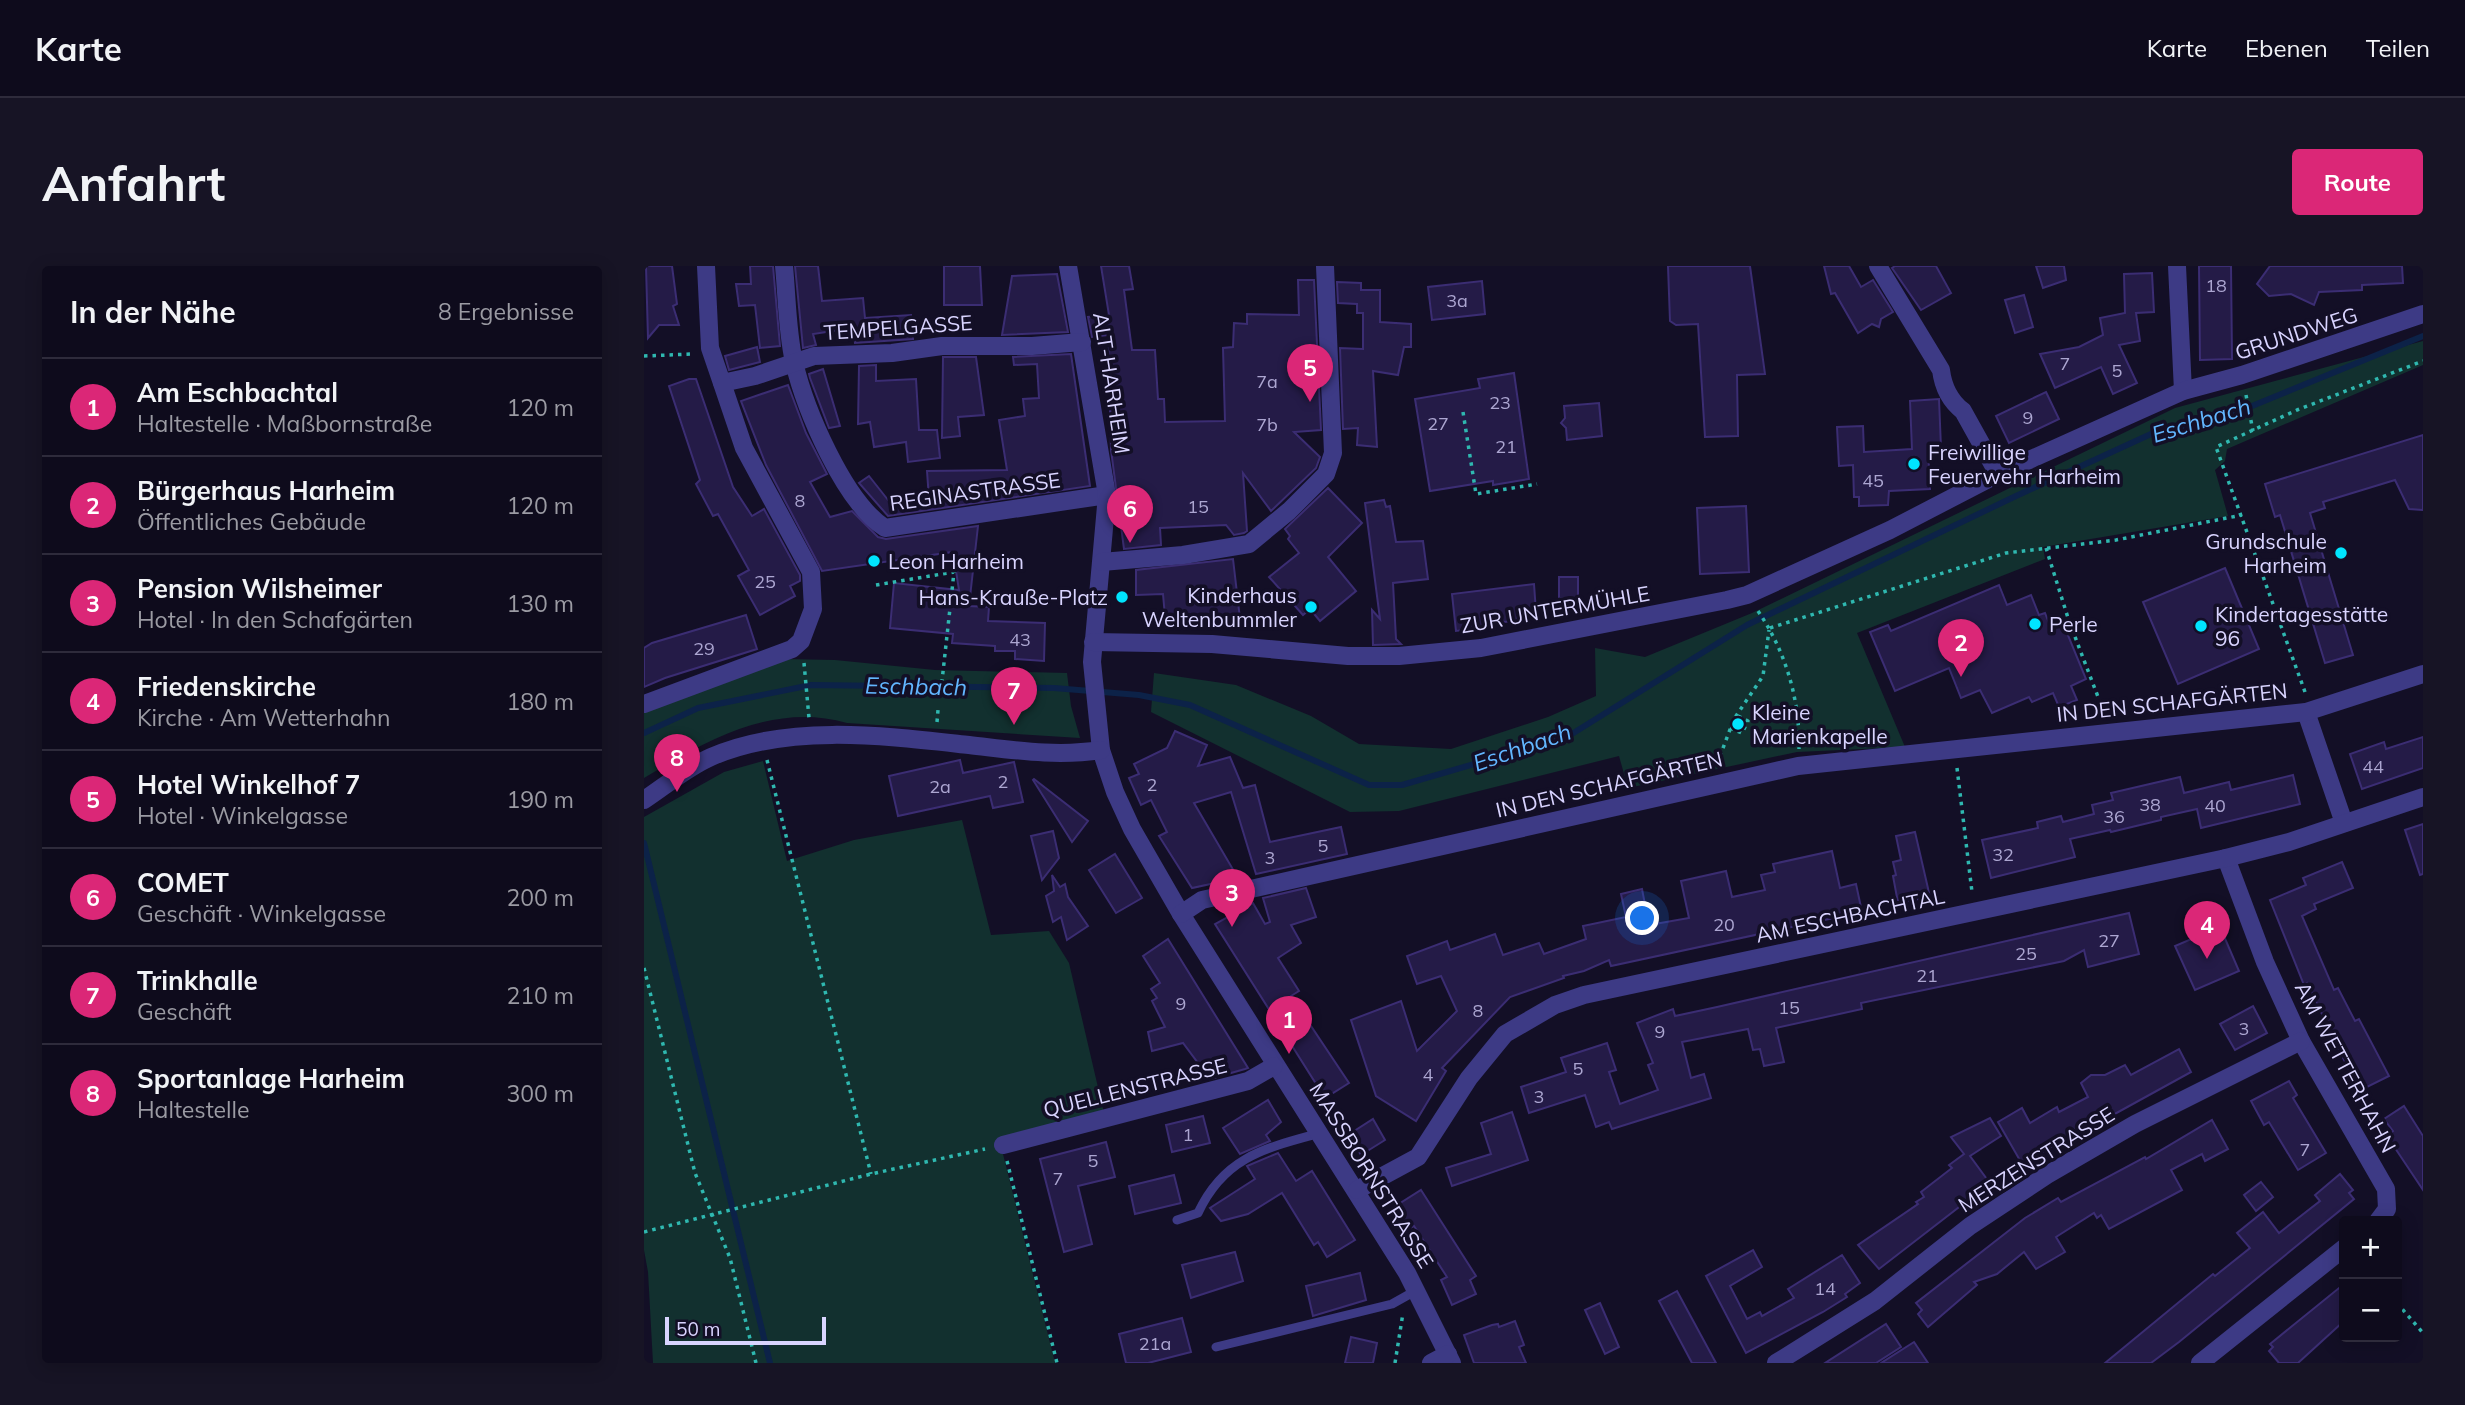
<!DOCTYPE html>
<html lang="de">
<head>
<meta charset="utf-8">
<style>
  :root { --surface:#0e0b1c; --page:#171425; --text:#f1f3f6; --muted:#9b9ba3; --line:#2e2b3b; --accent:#db2777 }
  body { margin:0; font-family:Mulish,sans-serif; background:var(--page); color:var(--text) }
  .controls { position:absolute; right:21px; bottom:21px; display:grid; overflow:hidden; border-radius:7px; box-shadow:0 4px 18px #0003 }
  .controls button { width:63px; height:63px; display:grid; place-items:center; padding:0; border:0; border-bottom:2px solid var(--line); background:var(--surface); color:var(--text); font:35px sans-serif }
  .scale { position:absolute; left:21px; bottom:18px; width:161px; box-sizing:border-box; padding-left:7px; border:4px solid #d9d4ff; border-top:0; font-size:19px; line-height:24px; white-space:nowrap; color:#d9d4ff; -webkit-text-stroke:5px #130f26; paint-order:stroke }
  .you { position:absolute; left:999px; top:653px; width:24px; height:24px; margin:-18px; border:5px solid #fff; border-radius:50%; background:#1a73e8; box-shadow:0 0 0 10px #1a73e833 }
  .badge { display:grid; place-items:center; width:46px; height:46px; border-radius:50%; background:var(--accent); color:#fff; font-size:23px; font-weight:700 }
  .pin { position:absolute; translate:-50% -58px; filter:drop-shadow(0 2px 4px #0008) }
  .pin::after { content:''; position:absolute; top:37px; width:24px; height:21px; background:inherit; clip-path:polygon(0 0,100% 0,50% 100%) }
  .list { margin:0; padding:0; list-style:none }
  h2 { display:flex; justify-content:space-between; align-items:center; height:91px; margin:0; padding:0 28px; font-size:30px }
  h2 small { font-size:23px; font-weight:400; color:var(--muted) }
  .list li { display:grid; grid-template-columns:46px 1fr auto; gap:21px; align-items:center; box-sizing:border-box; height:98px; padding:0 28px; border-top:2px solid var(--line) }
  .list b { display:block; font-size:26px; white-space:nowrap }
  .list p { margin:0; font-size:23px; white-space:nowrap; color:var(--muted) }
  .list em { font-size:23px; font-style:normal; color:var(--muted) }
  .map { position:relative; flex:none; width:1779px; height:1097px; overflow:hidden; border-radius:7px }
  header { display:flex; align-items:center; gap:42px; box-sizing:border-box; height:98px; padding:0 35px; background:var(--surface); border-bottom:2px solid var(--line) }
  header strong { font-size:33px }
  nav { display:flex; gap:38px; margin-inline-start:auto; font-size:24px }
  .intro { display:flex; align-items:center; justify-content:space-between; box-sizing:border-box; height:168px; padding:0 42px }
  h1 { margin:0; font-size:49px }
  .button { padding:18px 32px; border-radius:7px; background:var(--accent); color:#fff; font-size:24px; font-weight:700 }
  main { display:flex; gap:42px; padding:0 42px }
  aside { flex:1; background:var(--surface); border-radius:7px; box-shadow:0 4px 18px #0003 }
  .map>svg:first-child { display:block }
</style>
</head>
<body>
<header>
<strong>Karte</strong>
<nav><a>Karte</a><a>Ebenen</a><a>Teilen</a></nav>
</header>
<div class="intro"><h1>Anfahrt</h1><a class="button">Route</a></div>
<main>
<aside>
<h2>In der Nähe<small>8 Ergebnisse</small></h2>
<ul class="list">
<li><span class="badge">1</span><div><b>Am Eschbachtal</b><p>Haltestelle · Maßbornstraße</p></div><em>120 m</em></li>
<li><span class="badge">2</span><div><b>Bürgerhaus Harheim</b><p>Öffentliches Gebäude</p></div><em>120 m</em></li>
<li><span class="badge">3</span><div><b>Pension Wilsheimer</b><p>Hotel · In den Schafgärten</p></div><em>130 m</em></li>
<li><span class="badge">4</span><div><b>Friedenskirche</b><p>Kirche · Am Wetterhahn</p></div><em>180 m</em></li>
<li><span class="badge">5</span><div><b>Hotel Winkelhof 7</b><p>Hotel · Winkelgasse</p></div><em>190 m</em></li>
<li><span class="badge">6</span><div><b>COMET</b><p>Geschäft · Winkelgasse</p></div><em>200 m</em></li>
<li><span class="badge">7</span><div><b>Trinkhalle</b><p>Geschäft</p></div><em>210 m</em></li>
<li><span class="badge">8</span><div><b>Sportanlage Harheim</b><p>Haltestelle</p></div><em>300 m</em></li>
</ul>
</aside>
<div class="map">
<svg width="1779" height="1097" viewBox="0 0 1779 1097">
  <rect width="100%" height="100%" fill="#130f26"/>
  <g fill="#12302f">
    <path d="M1779,75V99L1583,183L1581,195L1571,204L1584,250L1399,281L1401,293L1213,367L1261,481L1153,486L984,522L975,490L755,545L706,546L507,446L510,407L592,419L667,450L715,478L807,483L904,451L952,430L951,382L1001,391L1108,347L1531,142Z"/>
    <path d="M139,393L191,394L291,404L423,407L427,440L436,472L203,457C129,436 63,474 0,512V443Z"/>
    <path d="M119,495L143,595L210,574L318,554L347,669L405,665L425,697L460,847L355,872L411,1097H9L4,1006L0,984V551L80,506Z"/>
  </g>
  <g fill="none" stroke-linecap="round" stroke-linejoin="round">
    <g stroke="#0c2248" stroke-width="6">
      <path d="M0,467L54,442L167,419L410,422L495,429L546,439L725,519H758L923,471L1103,359L1372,230L1507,168L1591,147L1779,70"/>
      <path d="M0,577L126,1097"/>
    </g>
  </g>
  <g fill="#241b47" stroke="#3b2d73" stroke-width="2">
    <path d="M2,0H28L33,38L29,40L35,59H15L4,72Z"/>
    <path d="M106,0H129L136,80L116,82L111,39L95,40L92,18H107Z"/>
    <path d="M151,0H174L178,35L219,32L221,52L267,49L269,73L211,77L209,62L169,68L172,79L159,82Z"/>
    <path d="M300,0H336L338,39H300Z"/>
    <path d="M457,0H485L489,23L480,24L488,84H511L514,133H520L521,156L581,155L579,82L589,81L590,57L603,58V48L655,49L654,14H670L677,164L650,166L676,191L672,202L627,245L599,207L603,265L600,267L590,269L582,259L516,262L517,279L480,283L467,184L464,69L448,71L444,51L465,49Z"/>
    <path d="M1024,0H1106L1121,108L1093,109L1094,170L1061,171L1054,58L1032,59L1026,55Z"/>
    <path d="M1180,0H1205L1217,21L1229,14L1249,46L1237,53L1235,61L1228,58L1214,67L1191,27L1187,28Z"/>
    <path d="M1251,0H1292L1307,27L1277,44L1248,2Z"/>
    <path d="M1392,0H1420L1422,14L1399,22Z"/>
    <path d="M1555,0H1587L1588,93L1556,94Z"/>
    <path d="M1626,0H1758L1759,17L1718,19V24L1675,26L1670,39L1647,28L1625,30L1613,18Z"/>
    <path d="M1508,7L1510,46L1492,47L1496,75L1475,79L1493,117L1469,128L1457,101L1411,122L1396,88L1435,81L1459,69L1456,52L1481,47L1480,8Z"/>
    <path d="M413,8L424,66L358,69L368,10Z"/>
    <path d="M838,15L841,48L788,54L784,21Z"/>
    <path d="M693,16L717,17V24H736V56L767,58V81H760L754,109L729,105L733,181L713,179L714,162L699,163L696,82L719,83V47H713V38L694,37Z"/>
    <path d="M1380,29L1389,61L1371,67L1361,34Z"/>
    <path d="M113,81L116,96L85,104L81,90Z"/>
    <path d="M427,88L446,220L244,250L215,217L225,210L248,239L285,233L283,205L363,204L355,154L381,150L379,133L395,132L393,98L370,99L369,91Z"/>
    <path d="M299,91H332L340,149L314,151L316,170L298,172Z"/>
    <path d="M232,99V115L272,113L275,164H293L296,192L264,196L262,176L230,181L226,156L214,158L215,100Z"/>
    <path d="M179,103L196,160L185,162L166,112L165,108Z"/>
    <path d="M870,107L885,213L849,219V215L786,225L771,133L836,122L834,113Z"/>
    <path d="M45,113H52L89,221L108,250L120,243L156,309V315L146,320L151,330L116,349L94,310L105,304L74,248L69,250L52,218L56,214L25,120Z"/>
    <path d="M144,119L162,167L183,208L166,216L186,251L208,245L234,271L242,273L334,260L325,340L345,341L344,355L401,357L400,395L371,393V385H351V380L308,377L309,368L246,362L250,317L315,324L309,286L178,305L122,199L97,135Z"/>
    <path d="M1402,126L1415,153L1365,177L1352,150Z"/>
    <path d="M1295,133L1297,182H1284L1286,223L1245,225L1244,239L1215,240V231H1210L1209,199L1195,200L1193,161L1219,160L1220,186L1268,183L1266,135Z"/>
    <path d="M955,137L958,170L923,174L922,162L917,157L921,152L920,140Z"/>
    <path d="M1779,169V244L1765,243L1751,214L1679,236L1681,242L1666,247L1709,389L1681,397L1636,249L1631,251L1621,218Z"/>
    <path d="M684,222L718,257L684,291L712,325L676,355L666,343L659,349L625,311L655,287L644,273L646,270L641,263Z"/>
    <path d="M740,234L742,241L746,240L752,276L779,275L784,313L749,317L752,373L757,378L729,379L728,344L736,353L721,237Z"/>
    <path d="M1102,240L1105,306L1056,308L1053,242Z"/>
    <path d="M589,293L596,353L522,362L519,328L492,329V304Z"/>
    <path d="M1581,302L1615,383L1534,418L1499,336Z"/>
    <rect x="915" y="311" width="19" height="21"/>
    <path d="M890,318L892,346L873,347V355L844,357L845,361L812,365L808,328Z"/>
    <path d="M1355,319L1363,339L1387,329L1395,349L1401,347L1407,362L1419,357L1442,413L1427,420L1433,434L1415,441L1409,427L1388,436L1385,431L1348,447L1336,424L1317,432L1305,402L1251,425L1226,366L1244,359L1247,365Z"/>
    <path d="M102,349L113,383L21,412L0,421V382L8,377Z"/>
    <path d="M531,465L563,479L554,500L586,491L599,522L611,519L626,576L697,561L703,588L612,608L587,526L550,537L594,612L548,622L515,570L523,566L507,534L497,539L485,512L495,508L490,498L523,482Z"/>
    <path d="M1779,471V502L1718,523L1706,488L1740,476L1742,483Z"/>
    <path d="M316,494L319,507L370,496L379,536L349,542L346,530L254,550L245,510Z"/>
    <path d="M1649,509L1656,538L1557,562L1553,543L1517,551V554L1467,566L1466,564L1426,573L1431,591L1347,612L1338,574L1394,562L1393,556L1417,550L1419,556L1450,548L1448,539L1469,534L1467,527L1536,511L1540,527L1585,516L1587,524Z"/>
    <path d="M390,513L444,555L428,576L389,514Z"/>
    <path d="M1779,558V608L1776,609L1761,564Z"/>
    <path d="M409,565L415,592L398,614L387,570Z"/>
    <path d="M1271,566L1286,631L1254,637L1249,610L1252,609L1249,596L1257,594L1252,570Z"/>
    <path d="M1188,585L1196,622L1212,618L1218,646L967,700L965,694L940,705L919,710L920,712L866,731L798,802L802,805L772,855L732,830L707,754L757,735L773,785L813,745L797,710L773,718L763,690L803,675L806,684L851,668L859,689L895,677L900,688L942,673L939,660L982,651L977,628L998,623L1005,659L1045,652L1037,615L1082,605L1088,631L1121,624L1117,609L1131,606L1129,598Z"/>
    <path d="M471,588L498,632L472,647L445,604Z"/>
    <path d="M1698,596L1709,622L1670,638L1672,643L1658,650L1690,724L1694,722L1711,755L1715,753L1745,810L1715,825L1663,717L1660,719L1626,634L1662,619L1659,612Z"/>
    <path d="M408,609L416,621L421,618L424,631L444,660L423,674L417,651L409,656L402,630L410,625Z"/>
    <path d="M662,622L672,651L647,659L657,677L634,692L655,725L647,730L705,817L681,832L571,658L609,637L621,658L626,656L619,632Z"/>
    <path d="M1485,647L1495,688L1444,701L1440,684L1420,695L1217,737L1218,743L1132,762L1140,796L1120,800L1116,783L1109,784L1104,763L1038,776L1047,812L1060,808L1067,832L968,863L965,856L952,861L941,829L885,847L877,821L922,806L917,792L963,777L972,804L965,806L976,838L1014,824L1004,799L1009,797L993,757L1029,743L1031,750L1073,741Z"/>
    <path d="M1570,647L1595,705L1551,724L1531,680L1557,669L1551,655Z"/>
    <path d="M524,673L604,802L601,803L566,813L539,777L508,785L504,766L521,761L508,735L513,732L507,723L516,717L499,690Z"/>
    <path d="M1609,740L1623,767L1591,784L1576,758Z"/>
    <path d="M1535,783L1547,806L1467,850L1465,846L1426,866L1428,869L1378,898L1354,856L1378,842L1386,857L1413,841L1415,846L1444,831L1437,817L1447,809H1461L1481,799L1487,809Z"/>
    <path d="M1645,815L1653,829L1649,832L1682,887L1654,904L1625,856L1620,859L1607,835Z"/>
    <path d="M624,834L637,856L622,869L626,875L596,888L579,862Z"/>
    <path d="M1760,840L1779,870V924L1743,870L1749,865L1740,853Z"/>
    <path d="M868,846L884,894L808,920L802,902L847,888L837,857Z"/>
    <path d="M559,850L566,877L528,886L522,859Z"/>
    <path d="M1346,852L1357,870L1326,890L1345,916L1341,921L1235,1003L1214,979L1274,938L1272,936L1280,931L1277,926L1308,902L1305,899L1320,888L1307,871Z"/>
    <path d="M729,853L741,874L717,889L704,869Z"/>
    <path d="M1568,854L1584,883L1561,895L1558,888L1527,904L1538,924L1465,963L1457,949L1453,952L1450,947L1412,971L1421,986L1392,1003L1380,986L1353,1008L1330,1016L1333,1019L1284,1061L1274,1048L1278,1044L1272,1037L1381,952L1414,932L1417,936L1501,891L1502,893Z"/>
    <path d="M462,876L471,911L434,920L448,978L420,986L396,893Z"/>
    <path d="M634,887L652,915L668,905L711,974L683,991L674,976L670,979L638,927L604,948L577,955L566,942L611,913L603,900Z"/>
    <path d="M1696,908L1709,924L1705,927L1710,933L1535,1076L1507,1097H1461L1569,1008L1571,1010L1606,982L1593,967L1619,946L1635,967L1676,935L1671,929Z"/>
    <path d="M530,909L537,937L491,948L485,920Z"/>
    <path d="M1617,916L1629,931L1612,945L1600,929Z"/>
    <path d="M777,924L832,1010L826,1014L832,1028L808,1039L797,1014L803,1011L770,960L764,963L750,941Z"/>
    <path d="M1109,984L1118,1001L1086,1020L1103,1053L1116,1046L1118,1050L1150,1032L1144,1023L1198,989L1216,1017L1201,1028L1203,1031L1179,1046L1102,1087L1062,1010Z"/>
    <path d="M591,986L599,1015L547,1032L538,999Z"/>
    <path d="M716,1007L722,1034L669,1050L662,1020Z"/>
    <path d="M1700,1018V1055L1654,1097H1635L1625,1085L1629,1081L1626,1078Z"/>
    <path d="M1033,1025L1072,1097H1048L1015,1035Z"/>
    <path d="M956,1037L975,1081L961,1088L941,1044Z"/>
    <path d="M538,1052L547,1086L504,1097H482L475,1068Z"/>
    <path d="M871,1055L880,1079L875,1081L882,1097H830L820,1069L848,1059L854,1058L855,1061Z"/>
    <path d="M1242,1058L1257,1081L1232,1097H1181Z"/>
    <path d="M707,1071L733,1077L729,1097H701Z"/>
    <path d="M1270,1076L1284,1097H1237Z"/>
  </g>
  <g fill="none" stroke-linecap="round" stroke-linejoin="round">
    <g stroke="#2fb8b0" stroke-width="3.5" stroke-dasharray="3.5 5" stroke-linecap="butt">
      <path d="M0,90L47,88"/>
      <path d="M1602,129L1609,165"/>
      <path d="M819,146L832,228L893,218"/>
      <path d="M1402,282L1425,355"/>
      <path d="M232,319L310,306L298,415"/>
      <path d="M1114,345C1142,386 1156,434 1155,483"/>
      <path d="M1126,362L1362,287L1472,274L1598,249"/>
      <path d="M1428,363L1461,449"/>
      <path d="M160,397L165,452"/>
      <path d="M1661,426L1572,181L1653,144L1779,95"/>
      <path d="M293,456L294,444"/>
      <path d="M1086,462L1098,467L1104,455L1092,449"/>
      <path d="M123,494L227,908"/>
      <path d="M1073,498L1090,453L1119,410L1125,364"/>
      <path d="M1313,502L1328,626"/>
      <path d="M0,702L51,907L86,992L112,1097"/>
      <path d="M363,895L413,1097"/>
      <path d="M0,966L227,908L341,883"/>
      <path d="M1753,1037L1779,1067"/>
      <path d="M751,1097L759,1047"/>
    </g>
    <g stroke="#3d3a85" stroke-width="9">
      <path d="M533,954L554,947C580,891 621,882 676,867"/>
      <path d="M572,1081L748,1038L773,1024"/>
    </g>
    <g stroke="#3d3a85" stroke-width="18">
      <path d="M140,0C143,31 143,65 150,96C161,143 200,236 241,262L463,229"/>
      <path d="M424,0L463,229L448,396L457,484L471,526L488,563L537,648L763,1007L808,1097"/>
      <path d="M1234,0L1297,104C1299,120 1306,135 1319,145L1354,208"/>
      <path d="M1533,0L1539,125"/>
      <path d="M78,117L111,110L170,90L248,87L298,80H388L438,76"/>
      <path d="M458,296L539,289L605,278L645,245L682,208L689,187L681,0"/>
      <path d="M449,376L568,378L704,390H755L837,382L1083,334L1103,329L1246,264L1354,208L1539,125L1598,109L1779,48"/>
      <path d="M0,438L148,383L157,375L169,343L167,306L100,182L78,117L66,82L62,0"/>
      <path d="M1662,446L1700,557"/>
      <path d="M0,534C21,520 44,501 67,491C145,457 243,470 325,479C370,484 412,491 457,484"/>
      <path d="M1582,592L1621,696L1657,775L1742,923L1743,943L1734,955"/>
      <path d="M537,648L558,634L1154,500L1662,446L1779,408"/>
      <path d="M359,879L604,815L630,800"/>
      <path d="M713,924L774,891L825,812L861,768L911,739L940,729L1582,592L1645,576L1779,531"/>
      <path d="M787,1097L804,1088"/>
      <path d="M1132,1097L1231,1035L1326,960L1403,909L1491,858L1657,775"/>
      <path d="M1556,1097L1700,982"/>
    </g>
  </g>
  <g fill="#00e5ff" stroke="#130f26" stroke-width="2.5">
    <circle cx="1270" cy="198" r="7"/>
    <circle cx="1697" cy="287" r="7"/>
    <circle cx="230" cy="295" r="7"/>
    <circle cx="478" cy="331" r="7"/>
    <circle cx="667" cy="341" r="7"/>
    <circle cx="1391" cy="358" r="7"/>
    <circle cx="1557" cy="360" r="7"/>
    <circle cx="1094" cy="458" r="7"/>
  </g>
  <g text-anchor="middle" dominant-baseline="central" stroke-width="7" stroke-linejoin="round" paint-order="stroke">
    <g font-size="18" fill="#aca6d1">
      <text x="1572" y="19">18</text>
      <text x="813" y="34">3a</text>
      <text x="1421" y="97">7</text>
      <text x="1473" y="104">5</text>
      <text x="623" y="115">7a</text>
      <text x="856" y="136">23</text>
      <text x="1384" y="151">9</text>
      <text x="794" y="157">27</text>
      <text x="623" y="158">7b</text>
      <text x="862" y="180">21</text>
      <text x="1229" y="214">45</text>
      <text x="156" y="234">8</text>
      <text x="554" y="240">15</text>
      <text x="121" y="315">25</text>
      <text x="376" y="373">43</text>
      <text x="60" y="382">29</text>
      <text x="1729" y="500">44</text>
      <text x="359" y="515">2</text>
      <text x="508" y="518">2</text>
      <text x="296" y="520">2a</text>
      <text x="1506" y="538">38</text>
      <text x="1571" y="539">40</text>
      <text x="1470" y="550">36</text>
      <text x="679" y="579">5</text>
      <text x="1359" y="588">32</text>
      <text x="626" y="591">3</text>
      <text x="1080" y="658">20</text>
      <text x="1465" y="674">27</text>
      <text x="1382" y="687">25</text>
      <text x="1283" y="709">21</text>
      <text x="537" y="737">9</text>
      <text x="1145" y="741">15</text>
      <text x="834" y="744">8</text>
      <text x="1600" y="762">3</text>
      <text x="1016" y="765">9</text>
      <text x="934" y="802">5</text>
      <text x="784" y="808">4</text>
      <text x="895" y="830">3</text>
      <text x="544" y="868">1</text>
      <text x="1661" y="883">7</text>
      <text x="449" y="894">5</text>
      <text x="414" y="912">7</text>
      <text x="1181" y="1022">14</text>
      <text x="511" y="1077">21a</text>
    </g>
    <g font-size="21" fill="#d9d4ff" stroke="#130f26">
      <text transform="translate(254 61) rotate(-4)">TEMPELGASSE</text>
      <text transform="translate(1652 67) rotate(-18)">GRUNDWEG</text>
      <text transform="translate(468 117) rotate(81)">ALT-HARHEIM</text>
      <text transform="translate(331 225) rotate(-8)">REGINASTRASSE</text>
      <text transform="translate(911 343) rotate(-10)">ZUR UNTERMÜHLE</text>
      <text transform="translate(1528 436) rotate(-6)">IN DEN SCHAFGÄRTEN</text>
      <text transform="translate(965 518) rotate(-13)">IN DEN SCHAFGÄRTEN</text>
      <text transform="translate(1206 649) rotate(-12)">AM ESCHBACHTAL</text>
      <text transform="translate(1702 801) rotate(62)">AM WETTERHAHN</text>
      <text transform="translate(491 821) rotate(-14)">QUELLENSTRASSE</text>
      <text transform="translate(1392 893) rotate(-32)">MERZENSTRASSE</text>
      <text transform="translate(728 909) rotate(58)">MASSBORNSTRASSE</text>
    </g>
    <g font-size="21" fill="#d9d4ff" stroke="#130f26" text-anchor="start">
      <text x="1284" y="186">Freiwillige<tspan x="1284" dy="24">Feuerwehr Harheim</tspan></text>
      <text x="1683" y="275" text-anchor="end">Grundschule<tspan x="1683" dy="24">Harheim</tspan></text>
      <text x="244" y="295">Leon Harheim</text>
      <text x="653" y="329" text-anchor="end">Kinderhaus<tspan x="653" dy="24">Weltenbummler</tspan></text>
      <text x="464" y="331" text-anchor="end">Hans-Krauße-Platz</text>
      <text x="1571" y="348">Kindertagesstätte<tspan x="1571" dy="24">96</tspan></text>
      <text x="1405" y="358">Perle</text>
      <text x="1108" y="446">Kleine<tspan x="1108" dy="24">Marienkapelle</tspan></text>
    </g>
    <g font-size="23" font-style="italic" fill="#62b6ff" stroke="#130f26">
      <text transform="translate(1557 154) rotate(-17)">Eschbach</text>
      <text transform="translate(272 420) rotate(1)">Eschbach</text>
      <text transform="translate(878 481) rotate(-19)">Eschbach</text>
    </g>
  </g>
</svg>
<div class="controls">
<button>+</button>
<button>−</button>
</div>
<div class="scale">50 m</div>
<div class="you"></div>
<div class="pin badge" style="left:645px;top:788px">1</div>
<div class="pin badge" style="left:1317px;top:411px">2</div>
<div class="pin badge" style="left:588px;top:661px">3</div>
<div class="pin badge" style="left:1563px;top:693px">4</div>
<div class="pin badge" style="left:666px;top:136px">5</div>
<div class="pin badge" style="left:486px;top:277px">6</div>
<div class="pin badge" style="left:370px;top:459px">7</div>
<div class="pin badge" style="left:33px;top:526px">8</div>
</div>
</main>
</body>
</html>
